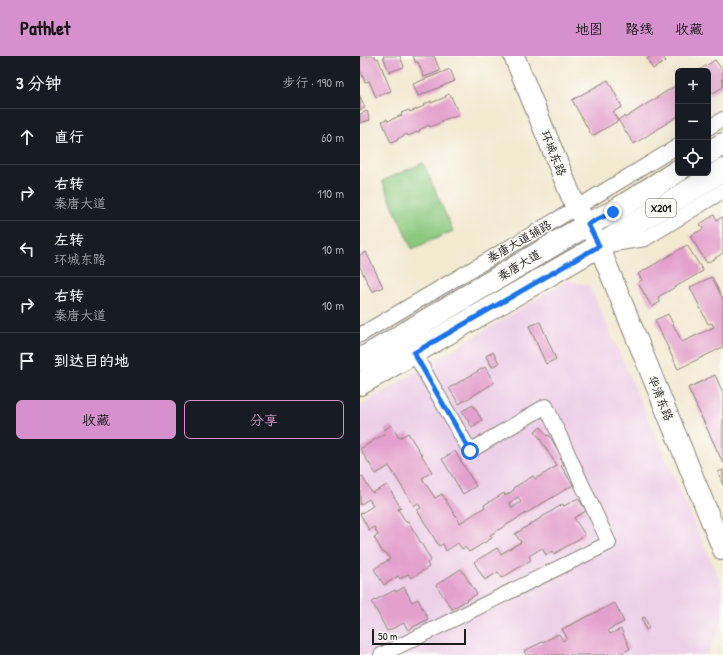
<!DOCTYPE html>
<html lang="zh">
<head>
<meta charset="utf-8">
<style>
  :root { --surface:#171b24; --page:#20242c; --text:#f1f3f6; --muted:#9ea1a6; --line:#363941; --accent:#d690ce }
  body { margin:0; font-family:"Patrick Hand","LXGW WenKai TC",sans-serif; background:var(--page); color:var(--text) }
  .controls { position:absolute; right:12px; top:12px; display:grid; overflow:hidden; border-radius:6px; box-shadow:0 4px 16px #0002 }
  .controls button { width:36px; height:36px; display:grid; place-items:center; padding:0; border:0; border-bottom:1px solid var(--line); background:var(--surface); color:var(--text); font:20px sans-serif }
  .scale { position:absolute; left:12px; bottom:10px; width:94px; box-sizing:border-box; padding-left:4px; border:2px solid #1c1c1c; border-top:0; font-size:11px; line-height:14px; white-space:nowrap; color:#1c1c1c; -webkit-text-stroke:3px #fdfcf7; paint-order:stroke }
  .stop { position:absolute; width:12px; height:12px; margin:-9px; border:3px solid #1a73e8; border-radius:50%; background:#fff }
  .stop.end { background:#1a73e8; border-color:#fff; box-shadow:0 1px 4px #0008 }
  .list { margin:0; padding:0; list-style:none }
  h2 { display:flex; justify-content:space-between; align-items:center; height:52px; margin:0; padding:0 16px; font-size:17px }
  h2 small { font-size:13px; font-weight:400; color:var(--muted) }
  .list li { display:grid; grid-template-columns:26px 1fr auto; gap:12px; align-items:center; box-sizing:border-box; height:56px; padding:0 16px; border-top:1px solid var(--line) }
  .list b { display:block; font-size:15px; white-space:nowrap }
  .list p { margin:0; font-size:13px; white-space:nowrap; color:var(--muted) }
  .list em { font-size:13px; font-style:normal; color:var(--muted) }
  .actions { display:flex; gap:8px; padding:12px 16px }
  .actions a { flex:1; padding:9px 0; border:1px solid var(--accent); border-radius:6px; text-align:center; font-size:14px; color:var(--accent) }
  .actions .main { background:var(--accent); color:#111 }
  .icon { flex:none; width:22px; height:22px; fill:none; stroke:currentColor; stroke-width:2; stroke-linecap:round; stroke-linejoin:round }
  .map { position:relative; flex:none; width:363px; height:599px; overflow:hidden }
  header { display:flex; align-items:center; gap:24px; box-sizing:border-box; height:56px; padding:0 20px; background:var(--accent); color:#111 }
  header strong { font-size:19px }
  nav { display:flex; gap:22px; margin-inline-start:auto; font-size:14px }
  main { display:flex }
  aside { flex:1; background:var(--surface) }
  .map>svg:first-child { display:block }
</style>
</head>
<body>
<header>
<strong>Pathlet</strong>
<nav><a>地图</a><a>路线</a><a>收藏</a></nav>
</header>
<main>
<aside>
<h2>3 分钟<small>步行 · 190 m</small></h2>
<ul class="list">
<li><svg class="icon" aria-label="ahead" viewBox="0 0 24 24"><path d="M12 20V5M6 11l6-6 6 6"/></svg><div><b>直行</b></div><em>60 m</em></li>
<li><svg class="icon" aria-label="right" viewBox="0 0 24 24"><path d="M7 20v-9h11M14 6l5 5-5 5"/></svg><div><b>右转</b><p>秦唐大道</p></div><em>110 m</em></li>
<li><svg class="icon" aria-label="left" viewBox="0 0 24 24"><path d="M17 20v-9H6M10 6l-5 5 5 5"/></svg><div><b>左转</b><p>环城东路</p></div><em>10 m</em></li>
<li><svg class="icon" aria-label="right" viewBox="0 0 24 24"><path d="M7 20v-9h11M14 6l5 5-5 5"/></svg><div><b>右转</b><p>秦唐大道</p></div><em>10 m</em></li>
<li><svg class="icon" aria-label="arrive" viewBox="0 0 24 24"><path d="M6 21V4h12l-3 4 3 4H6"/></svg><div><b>到达目的地</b></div></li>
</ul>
<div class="actions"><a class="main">收藏</a><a>分享</a></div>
</aside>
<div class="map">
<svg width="363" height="599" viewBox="0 0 363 599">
  <rect width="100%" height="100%" fill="#fdfcf7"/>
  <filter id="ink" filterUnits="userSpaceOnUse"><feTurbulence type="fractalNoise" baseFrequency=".025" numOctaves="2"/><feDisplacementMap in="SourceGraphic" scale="8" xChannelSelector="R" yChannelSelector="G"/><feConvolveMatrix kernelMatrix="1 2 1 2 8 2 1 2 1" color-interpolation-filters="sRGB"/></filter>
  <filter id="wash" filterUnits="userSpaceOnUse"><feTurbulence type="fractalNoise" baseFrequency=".012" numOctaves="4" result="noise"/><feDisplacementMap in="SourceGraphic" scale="16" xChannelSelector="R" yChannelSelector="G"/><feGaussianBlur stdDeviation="0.9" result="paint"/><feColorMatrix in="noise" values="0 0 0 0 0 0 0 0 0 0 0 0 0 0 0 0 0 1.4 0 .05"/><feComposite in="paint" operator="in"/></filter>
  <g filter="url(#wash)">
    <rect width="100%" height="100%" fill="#f3e8d0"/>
    <path fill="#edd0e8" d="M208,224L230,230L363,532V561L348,599H0V350Z"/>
    <path fill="#8bc87e" stroke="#54724d" d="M63,107L93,175L52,193L22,125Z"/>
    <g id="blocks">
      <g fill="#e3a0cc" fill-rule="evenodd">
        <path d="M0,0H15L16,3L18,2L31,35L16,41L9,25L5,26L0,14Z"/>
        <path d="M23,0H40L44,11L29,16Z"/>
        <path d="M53,0H74L80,15L64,21L58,6L56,7Z"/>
        <path d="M291,0H302L306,5L293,13L287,3Z"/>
        <path d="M355,4L363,15V22L362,23L363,24V31L348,40V15H338Z"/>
        <path d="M90,13L95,25L58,40L53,28Z"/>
        <path d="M248,24L262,51L253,56L258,65L232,80L212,44Z"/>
        <path d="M318,28V60L274,88L258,64L264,60L265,62Z"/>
        <path d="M90,38L99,59L92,62L91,61L81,65L82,66L70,71L69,69L59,74L60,75L48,80L47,78L37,83L38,84L31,87L22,65L27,63L28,65L42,59L41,57L49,54L50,56L64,50L63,49L71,45V47L86,41L85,40Z"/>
        <path d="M0,40L5,52L0,54Z"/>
        <path d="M7,55L10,64L0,67V58Z"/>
        <path d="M354,159L357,164L363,161V197L347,207L330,180L343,173L340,168Z"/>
        <path d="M327,189L343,215L298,241L300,246L292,251L278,227L282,224L278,218Z"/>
        <path d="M6,196L23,231L12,236L0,211V199Z"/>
        <path d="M352,221L363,244V291L318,313L295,264L308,258L322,286L354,271L352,267L348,268L330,231Z"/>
        <path d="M180,266L196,303L186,308L169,270Z"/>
        <path d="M133,296L139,307L132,311L126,300Z"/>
        <path d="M125,311L134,327L99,348L89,332Z"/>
        <path d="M355,319L363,337V407L328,332Z"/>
        <path d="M113,349L122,364L112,371L102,355Z"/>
        <path d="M31,369L39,382L48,377L72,416L62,422L75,442L82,438L100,467L125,451L124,449L144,437L145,440L154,434L153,432L173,420L175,423L197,410L175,375L181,371L187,380L189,379L202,401L200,403L204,409L201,410L213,429L130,479L132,482L109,496L105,491L102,493L98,487L86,495L83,488L79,490L57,454L61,452L58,447L54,450L29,410L16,418L0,393L26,377L24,374ZM158,441L161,446L152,452L149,447Z"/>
        <path d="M95,395L116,430L103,438L82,403Z"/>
        <path d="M363,414V429L358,416Z"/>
        <path d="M2,420L12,437L27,429L41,452L38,453L46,466L48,465L71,504L67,507L69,511L51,522L48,518L40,523L38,520L24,529L14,513L30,503L25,496L23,497L14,481L18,479L14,471L9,474L0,458L13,450L9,443L0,449V421Z"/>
        <path d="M218,442L226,455L214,462L225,479L194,498L192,495L186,499L182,492L169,500L171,504L142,522L138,516L125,524L114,506L137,492L141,498L161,486L155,478L203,448L204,450Z"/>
        <path d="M101,513L117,538L92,553L76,529Z"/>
        <path d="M44,531L52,546L58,543L68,563L48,574L44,567L27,575L12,546L35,534L36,536Z"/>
        <path d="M255,547L264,566L248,574L250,578L261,573L270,593L259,598L260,599H166L164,595L199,578L203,585L207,582L202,573Z"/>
        <path d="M285,561L289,572L286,574L282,562Z"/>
      </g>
    </g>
  </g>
  <g filter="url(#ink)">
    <use href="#blocks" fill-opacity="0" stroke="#888276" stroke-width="1"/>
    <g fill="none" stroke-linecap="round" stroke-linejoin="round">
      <g stroke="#888276" stroke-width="16">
        <g id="street">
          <path d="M348,72L363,63"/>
          <path d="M248,189L285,183L363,135"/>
          <path d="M0,279L216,152L318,90"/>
          <path d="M21,599L249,487L186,350L110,395L54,297"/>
        </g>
      </g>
      <g stroke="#888276" stroke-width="22">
        <path id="secondary" d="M154,0L216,152L228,168L239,190L363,494"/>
      </g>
      <g stroke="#888276" stroke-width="24">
        <g id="primary">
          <path d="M348,97L363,88"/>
          <path d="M0,304L228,168L253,156L318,115"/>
          <path d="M0,328L239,190L363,114"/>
        </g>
      </g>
      <use href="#street" stroke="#fff" stroke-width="14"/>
      <use href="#secondary" stroke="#fff" stroke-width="20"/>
      <use href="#primary" stroke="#fff" stroke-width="22"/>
    </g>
  </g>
  <g fill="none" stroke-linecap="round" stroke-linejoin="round" filter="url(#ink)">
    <path stroke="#1a73e8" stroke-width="5" d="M110,395L54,297L239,190L228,168L253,156"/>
  </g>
  <g text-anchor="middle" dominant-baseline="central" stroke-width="3" stroke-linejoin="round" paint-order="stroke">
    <rect fill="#fdfcf7" stroke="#605f5e" stroke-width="1" x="286" y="143" width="30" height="18" rx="3"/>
    <g font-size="11" font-weight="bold" fill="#1c1c1c">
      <text x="301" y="152">X201</text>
    </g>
    <g font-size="12" fill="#1c1c1c" stroke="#fdfcf7">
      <text transform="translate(194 97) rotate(68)">环城东路</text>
      <text transform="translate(159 185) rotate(-30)">秦唐大道辅路</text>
      <text transform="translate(159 209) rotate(-31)">秦唐大道</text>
      <text transform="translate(301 342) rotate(68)">华清东路</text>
    </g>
  </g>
</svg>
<div class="controls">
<button>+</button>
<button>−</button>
<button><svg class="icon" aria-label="locate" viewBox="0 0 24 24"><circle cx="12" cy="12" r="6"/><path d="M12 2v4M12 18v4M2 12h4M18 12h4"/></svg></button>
</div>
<div class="scale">50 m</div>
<div class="stop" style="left:110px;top:395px"></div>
<div class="stop end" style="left:253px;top:156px"></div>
</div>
</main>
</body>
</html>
